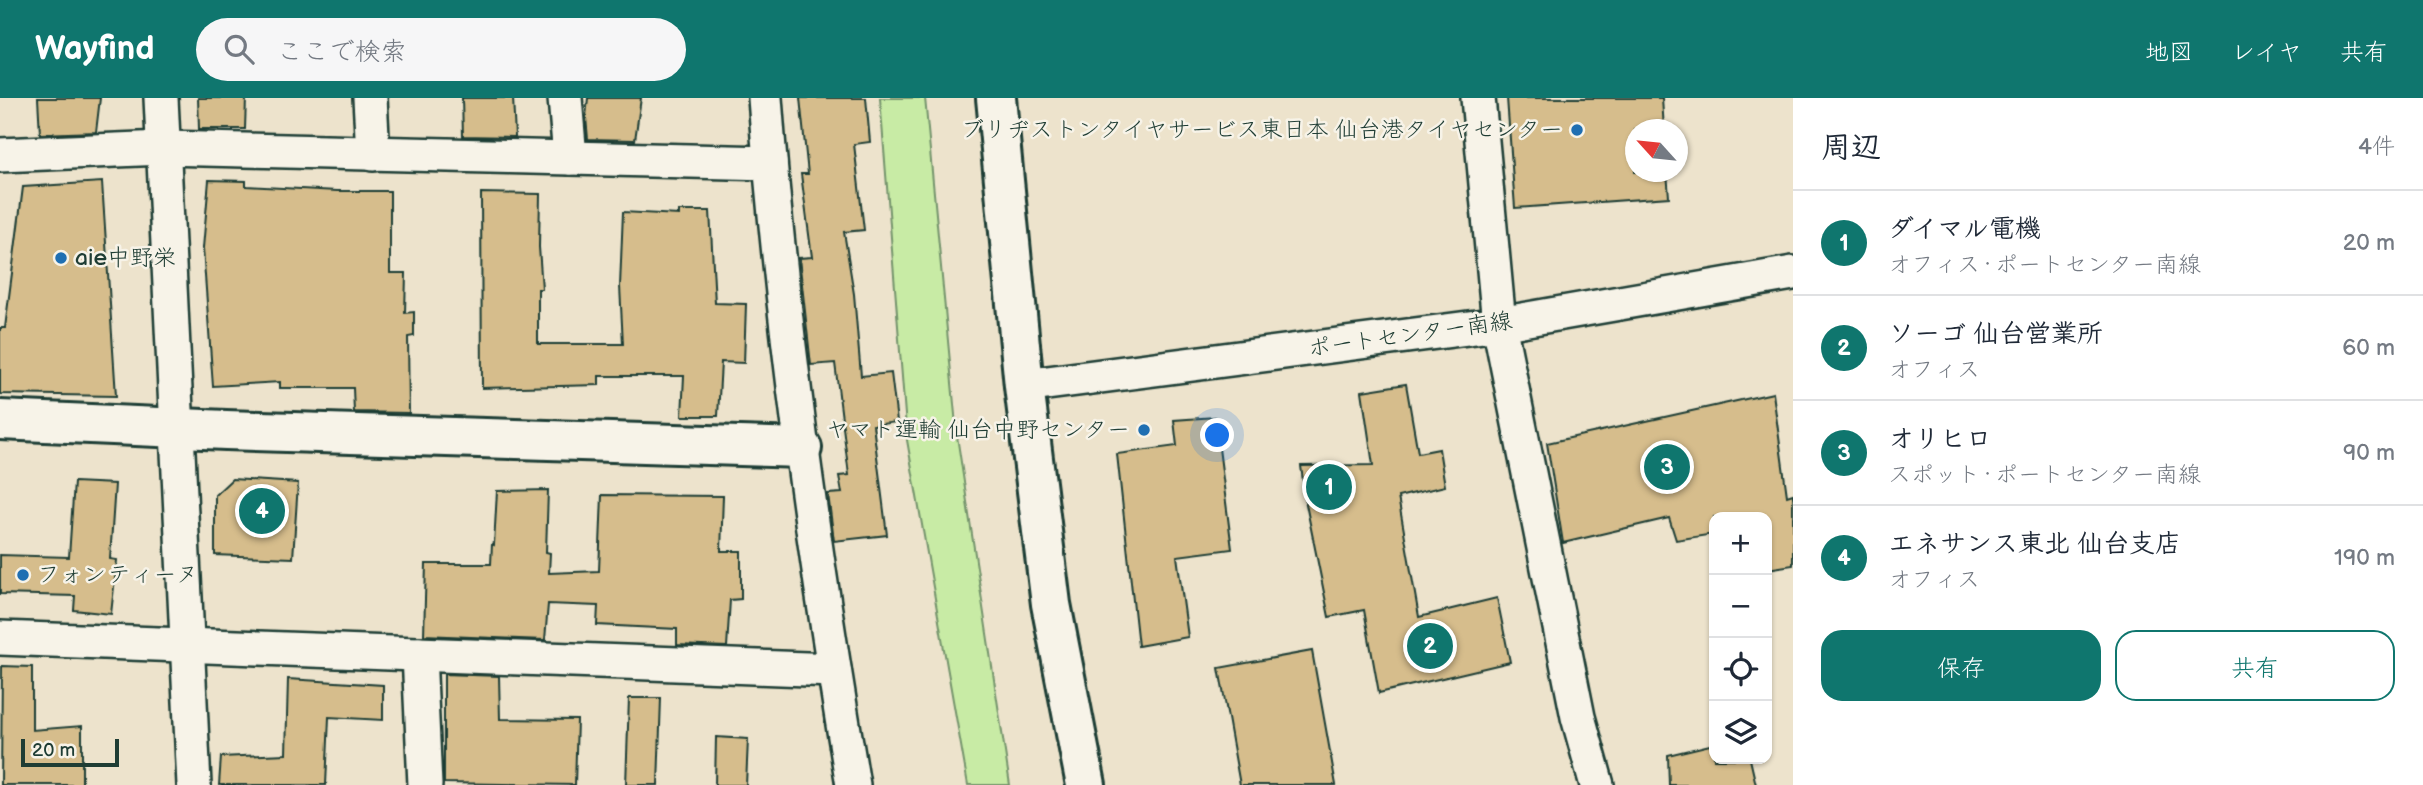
<!DOCTYPE html>
<html lang="ja">
<head>
<meta charset="utf-8">
<style>
  :root { --surface:#fff; --page:#f6f6f7; --text:#1f2937; --muted:#747a83; --line:#e0e1e3; --accent:#0f766e }
  body { margin:0; font-family:"Balsamiq Sans","Klee One",sans-serif; background:var(--page); color:var(--text) }
  .controls { position:absolute; right:21px; bottom:21px; display:grid; overflow:hidden; border-radius:14px; box-shadow:0 2px 5px #0004 }
  .controls button { width:63px; height:63px; display:grid; place-items:center; padding:0; border:0; border-bottom:2px solid var(--line); background:var(--surface); color:var(--text); font:35px sans-serif }
  .compass { position:absolute; left:1625px; top:21px; width:63px; height:63px; border-radius:50%; background:var(--surface); box-shadow:0 2px 5px #0004; rotate:297deg }
  .scale { position:absolute; left:21px; bottom:18px; width:98px; box-sizing:border-box; padding-left:7px; border:4px solid #1f3d34; border-top:0; font-size:19px; line-height:24px; white-space:nowrap; color:#1f3d34; -webkit-text-stroke:5px #f7f3e8; paint-order:stroke }
  .you { position:absolute; left:1218px; top:338px; width:24px; height:24px; margin:-18px; border:5px solid #fff; border-radius:50%; background:#1a73e8; box-shadow:0 0 0 10px #1a73e833 }
  .badge { display:grid; place-items:center; width:46px; height:46px; border-radius:50%; background:var(--accent); color:#fff; font-size:23px; font-weight:700 }
  .pin { position:absolute; translate:-50% -50%; border:4px solid #fff; box-shadow:0 2px 7px #0006 }
  .list { margin:0; padding:0; list-style:none }
  h2 { display:flex; justify-content:space-between; align-items:center; height:91px; margin:0; padding:0 28px; font-size:30px }
  h2 small { font-size:23px; font-weight:400; color:var(--muted) }
  .list li { display:grid; grid-template-columns:46px 1fr auto; gap:21px; align-items:center; box-sizing:border-box; height:105px; padding:0 28px; border-top:2px solid var(--line) }
  .list b { display:block; font-size:26px; white-space:nowrap }
  .list p { margin:0; font-size:23px; white-space:nowrap; color:var(--muted) }
  .list em { font-size:23px; font-style:normal; color:var(--muted) }
  .actions { display:flex; gap:14px; padding:21px 28px }
  .actions a { flex:1; padding:16px 0; border:2px solid var(--accent); border-radius:21px; text-align:center; font-size:24px; color:var(--accent) }
  .actions .main { background:var(--accent); color:#fff }
  .icon { flex:none; width:38px; height:38px; fill:none; stroke:currentColor; stroke-width:2; stroke-linecap:round; stroke-linejoin:round }
  .map { position:relative; flex:none; width:1793px; height:687px; overflow:hidden }
  header { display:flex; align-items:center; gap:42px; box-sizing:border-box; height:98px; padding:0 35px; background:var(--accent); color:#fff }
  header strong { font-size:33px }
  nav { display:flex; gap:38px; margin-inline-start:auto; font-size:24px }
  .search { width:490px; height:63px; background:var(--page); display:flex; align-items:center; gap:18px; box-sizing:border-box; padding:0 24px; border-radius:38px; color:var(--muted); font-size:26px }
  main { display:flex }
  aside { flex:1; background:var(--surface) }
  .map>svg:first-child { display:block }
</style>
</head>
<body>
<header>
<strong>Wayfind</strong>
<div class="search"><svg class="icon" aria-label="search" viewBox="0 0 24 24"><circle cx="10" cy="10" r="6"/><path d="M15 15l6 6"/></svg>ここで検索</div>
<nav><a>地図</a><a>レイヤ</a><a>共有</a></nav>
</header>
<main>
<div class="map">
<svg width="1793" height="687" viewBox="0 0 1793 687">
  <rect width="100%" height="100%" fill="#ede3cc"/>
  <filter id="ink" filterUnits="userSpaceOnUse"><feTurbulence type="fractalNoise" baseFrequency=".0143" numOctaves="2"/><feDisplacementMap in="SourceGraphic" scale="14" xChannelSelector="R" yChannelSelector="G"/><feConvolveMatrix kernelMatrix="1 2 1 2 8 2 1 2 1" color-interpolation-filters="sRGB"/></filter>
  <g filter="url(#ink)">
    <path fill="#c8eba5" stroke="#74946c" stroke-width="2" d="M880,0H925L957,338L1010,687H968L907,342Z"/>
    <g fill="#d6bd8c" stroke="#1f3d34" stroke-width="2">
      <path d="M38,0H100L96,34L40,36Z"/>
      <path d="M198,0H246L245,31H199Z"/>
      <path d="M462,0H513L515,39L463,38Z"/>
      <path d="M588,0H641L635,42L588,41L586,19Z"/>
      <path d="M800,0H866L870,44L854,46L864,132L844,134L854,196L861,278L891,275L897,324L873,327L887,437L834,443L828,396L842,395L839,378L849,377L835,265L811,267L799,160L812,159L801,76H808Z"/>
      <path d="M1507,0H1662L1664,32H1635V74H1667L1669,99L1515,110Z"/>
      <path d="M209,82L246,83V88L337,93H390V175H406L405,215L414,214V238L408,239L409,315L354,314L353,290H280V284L213,288L203,150Z"/>
      <path d="M102,84L116,298L0,296V230H5L23,89Z"/>
      <path d="M481,95L540,96L539,149L542,191H538V246H623L620,188L623,114L679,117V113H710L715,205L746,206L744,265L721,264L718,318H682L684,278H599V287L482,290Z"/>
      <path d="M1406,286L1418,355L1439,351L1445,388L1398,399L1419,519L1497,500L1510,564L1379,595L1364,512L1329,519L1306,406L1301,368L1373,367L1362,293Z"/>
      <path d="M1773,295L1787,398L1793,396V467L1767,471V419H1714V436L1676,442L1669,420L1563,445L1547,345Z"/>
      <path d="M1215,319L1232,451L1177,458L1188,539L1138,548L1117,356L1177,348L1174,322Z"/>
      <path d="M232,381L298,385L293,460L215,457V397Z"/>
      <path d="M74,384L115,386L110,461L117,462L111,516L74,512L75,498L0,496V457L69,459Z"/>
      <path d="M548,392L546,454L550,455L549,475L599,473L602,397L723,398L721,453H741V501L730,502L727,549L677,547V531L597,527L598,508L548,506L545,542L424,537L426,466H491L492,446L494,447L497,393Z"/>
      <path d="M1312,553L1336,687H1240L1219,570Z"/>
      <path d="M2,568L32,569V632L82,628V687H1Z"/>
      <path d="M444,576L499,578L500,621L577,622L575,687L444,685Z"/>
      <path d="M288,581L383,587V622L329,619L326,687H219L221,659L286,656Z"/>
      <path d="M629,600H661L658,687H626Z"/>
      <path d="M716,639L748,641L746,687H715Z"/>
      <path d="M1714,646V661H1750L1756,687H1669L1668,657Z"/>
    </g>
    <g fill="none" stroke-linecap="round" stroke-linejoin="round">
      <g stroke="#1f3d34" stroke-width="38">
        <g id="minor">
          <path d="M161,0L194,687"/>
          <path d="M370,0L373,56"/>
          <path d="M565,0L570,60"/>
          <path d="M765,0C782,230 815,460 853,687"/>
          <path d="M1478,0L1499,226L1578,619L1597,687"/>
          <path d="M0,57L163,50L770,65"/>
          <path d="M1024,288L1499,226L1793,175"/>
          <path d="M0,540L834,572"/>
          <path d="M419,556L425,687"/>
        </g>
      </g>
      <g stroke="#1f3d34" stroke-width="44">
        <g id="tertiary">
          <path d="M996,0L1024,288L1051,506L1086,687"/>
          <path d="M0,322L226,332L802,350"/>
        </g>
      </g>
      <use href="#minor" stroke="#f7f3e8" stroke-width="33"/>
      <use href="#tertiary" stroke="#f7f3e8" stroke-width="38"/>
    </g>
  </g>
  <g fill="#1f6fb2" stroke="#f7f3e8" stroke-width="2.5">
    <circle cx="1577" cy="32" r="7"/>
    <circle cx="61" cy="160" r="7"/>
    <circle cx="1144" cy="332" r="7"/>
    <circle cx="23" cy="477" r="7"/>
  </g>
  <g text-anchor="middle" dominant-baseline="central" stroke-width="5" stroke-linejoin="round" paint-order="stroke">
    <g font-size="23" fill="#1f3d34" stroke="#f7f3e8" text-anchor="end">
      <text x="1563" y="32">ブリヂストンタイヤサービス東日本 仙台港タイヤセンター</text>
      <text x="75" y="160" text-anchor="start">aie中野栄</text>
      <text x="1130" y="332">ヤマト運輸 仙台中野センター</text>
      <text x="37" y="477" text-anchor="start">フォンティーヌ</text>
    </g>
    <g font-size="23" fill="#1f3d34" stroke="#f7f3e8">
      <text transform="translate(1410 237) rotate(-8)">ポートセンター南線</text>
    </g>
  </g>
</svg>
<div class="controls">
<button>+</button>
<button>−</button>
<button><svg class="icon" aria-label="locate" viewBox="0 0 24 24"><circle cx="12" cy="12" r="6"/><path d="M12 2v4M12 18v4M2 12h4M18 12h4"/></svg></button>
<button><svg class="icon" aria-label="layers" viewBox="0 0 24 24"><path d="M12 4l9 5-9 5-9-5zM3 14l9 5 9-5"/></svg></button>
</div>
<svg class="compass" viewBox="-18 -18 36 36"><path d="M0-13l5 13h-10z" fill="#e53935"/><path d="M0 13l5-13h-10z" fill="#747a83"/></svg>
<div class="scale">20 m</div>
<div class="you"></div>
<div class="pin badge" style="left:1329px;top:389px">1</div>
<div class="pin badge" style="left:1430px;top:548px">2</div>
<div class="pin badge" style="left:1667px;top:369px">3</div>
<div class="pin badge" style="left:262px;top:413px">4</div>
</div>
<aside>
<h2>周辺<small>4件</small></h2>
<ul class="list">
<li><span class="badge">1</span><div><b>ダイマル電機</b><p>オフィス · ポートセンター南線</p></div><em>20 m</em></li>
<li><span class="badge">2</span><div><b>ソーゴ 仙台営業所</b><p>オフィス</p></div><em>60 m</em></li>
<li><span class="badge">3</span><div><b>オリヒロ</b><p>スポット · ポートセンター南線</p></div><em>90 m</em></li>
<li><span class="badge">4</span><div><b>エネサンス東北 仙台支店</b><p>オフィス</p></div><em>190 m</em></li>
</ul>
<div class="actions"><a class="main">保存</a><a>共有</a></div>
</aside>
</main>
</body>
</html>
